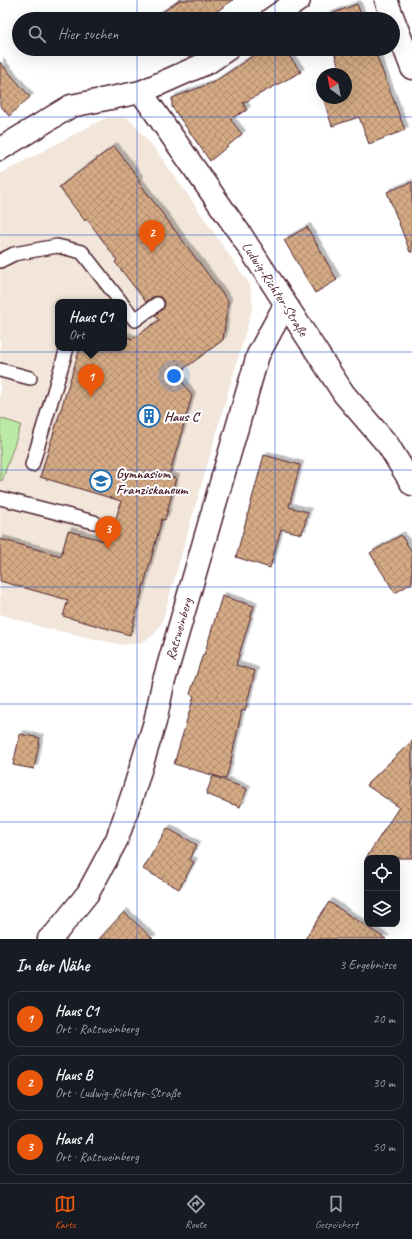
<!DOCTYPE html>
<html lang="de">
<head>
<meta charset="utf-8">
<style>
  :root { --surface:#171b24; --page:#20242c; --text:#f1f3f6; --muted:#9ea1a6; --line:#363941; --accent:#ea580c }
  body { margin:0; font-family:Caveat,sans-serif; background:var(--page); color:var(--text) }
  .controls { position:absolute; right:12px; bottom:12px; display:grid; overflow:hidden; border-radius:8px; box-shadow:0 4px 16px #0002 }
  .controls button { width:36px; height:36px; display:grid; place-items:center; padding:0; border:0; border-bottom:1px solid var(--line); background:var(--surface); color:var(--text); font:20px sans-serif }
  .compass { position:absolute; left:316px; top:68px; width:36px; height:36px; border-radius:50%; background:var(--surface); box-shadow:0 4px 16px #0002; rotate:328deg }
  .you { position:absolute; left:174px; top:376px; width:14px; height:14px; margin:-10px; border:3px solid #fff; border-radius:50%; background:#1a73e8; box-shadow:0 0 0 6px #1a73e833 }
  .badge { display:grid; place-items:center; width:26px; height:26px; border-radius:50%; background:var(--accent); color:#fff; font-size:13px; font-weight:700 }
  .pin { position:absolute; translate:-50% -33px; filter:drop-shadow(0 1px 2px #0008) }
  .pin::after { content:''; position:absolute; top:21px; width:14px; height:12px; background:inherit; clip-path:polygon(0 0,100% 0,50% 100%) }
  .popup { position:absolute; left:55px; top:299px; width:72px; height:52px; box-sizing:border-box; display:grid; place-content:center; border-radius:8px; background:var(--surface); filter:drop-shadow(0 1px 3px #0005); font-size:13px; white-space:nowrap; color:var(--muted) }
  .popup b { font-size:15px; color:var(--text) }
  .popup::after { content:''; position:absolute; left:50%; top:100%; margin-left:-8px; border:8px solid transparent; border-top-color:var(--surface) }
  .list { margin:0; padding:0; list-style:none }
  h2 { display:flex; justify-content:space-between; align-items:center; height:52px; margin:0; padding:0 16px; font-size:17px }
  h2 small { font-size:13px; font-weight:400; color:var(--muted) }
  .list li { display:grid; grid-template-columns:26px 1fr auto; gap:12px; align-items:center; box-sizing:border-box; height:56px; margin:0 8px 8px; padding:0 8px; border:1px solid var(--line); border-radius:12px }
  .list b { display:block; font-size:15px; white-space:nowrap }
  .list p { margin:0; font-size:13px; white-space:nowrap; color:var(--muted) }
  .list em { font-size:13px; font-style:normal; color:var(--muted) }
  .icon { flex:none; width:22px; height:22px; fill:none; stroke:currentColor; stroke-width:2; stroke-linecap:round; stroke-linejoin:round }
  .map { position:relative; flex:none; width:412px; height:939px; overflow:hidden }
  .search { position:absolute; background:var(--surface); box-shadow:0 4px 16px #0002; left:12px; right:12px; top:12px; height:44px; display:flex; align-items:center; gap:10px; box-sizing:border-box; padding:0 14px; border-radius:22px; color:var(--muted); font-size:15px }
  .sheet { height:244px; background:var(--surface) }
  nav { display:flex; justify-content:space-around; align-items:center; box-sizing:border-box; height:56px; border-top:1px solid var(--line); background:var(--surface); font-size:11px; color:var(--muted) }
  nav a { display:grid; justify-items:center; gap:2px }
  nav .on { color:var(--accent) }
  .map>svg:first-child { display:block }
</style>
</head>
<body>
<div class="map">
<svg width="412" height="939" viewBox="0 0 412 939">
  <defs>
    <pattern id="building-cross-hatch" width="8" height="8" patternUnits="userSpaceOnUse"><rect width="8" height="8" fill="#d4ab85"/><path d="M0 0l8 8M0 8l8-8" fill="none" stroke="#ae8b6d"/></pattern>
    <filter id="shadow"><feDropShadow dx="3.5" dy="-3.5" stdDeviation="0" flood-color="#0004"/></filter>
  </defs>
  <rect width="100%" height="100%" fill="#fff"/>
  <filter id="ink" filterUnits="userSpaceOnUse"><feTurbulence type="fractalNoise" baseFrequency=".025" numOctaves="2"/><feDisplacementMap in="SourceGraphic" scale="8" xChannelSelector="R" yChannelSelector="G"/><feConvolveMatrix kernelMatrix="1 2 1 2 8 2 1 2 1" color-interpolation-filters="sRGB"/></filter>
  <g filter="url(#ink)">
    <path fill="#f2e6da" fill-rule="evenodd" d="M107,117L128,118L155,149L181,185L250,285L253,306L162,622L154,635L141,643L123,645L41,627L0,614V174ZM58,302H124V348H58Z"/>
    <path fill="#bbe9a6" stroke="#828468" d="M0,418L21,425L2,481L0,480Z"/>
    <g fill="url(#building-cross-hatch)" stroke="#4a1f2b" filter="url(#shadow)">
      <path d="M180,0H233L206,19H152Z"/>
      <path d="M357,4L363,19H322L321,18Z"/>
      <path d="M263,49H284L301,72L243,103L247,110L230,119L242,134L210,161L172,107V98L214,82Z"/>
      <path d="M333,49H374L405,130L369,144L359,117L332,126L323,98H346V74H328L340,70Z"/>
      <path d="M0,62L30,97L9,116L0,105Z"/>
      <path d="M114,146L140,180L138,181L228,301L223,340L177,374L192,396L169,476L176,478L165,520L162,519L130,635L63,616L68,600L0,581V539L61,556L68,531L109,542L121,501L40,477L80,348H124V336L133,339L159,320L155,315L164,307L165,304L164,300L160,297L157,296L153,297L146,302L115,262L117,260L87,219L85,221L59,187Z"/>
      <path d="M412,182V252H410L387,192Z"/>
      <path d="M307,227L337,280L315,293L284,240Z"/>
      <path d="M264,455L300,465L289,507L308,512L302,534L281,529L270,568L236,557Z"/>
      <path d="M401,535L412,552V583L395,593L370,553Z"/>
      <path d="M222,596L254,606L236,665L255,671L245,711L242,710L231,760L226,779L174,764L194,696L190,694L203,654L204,655Z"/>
      <path d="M20,734L40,738L34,769L13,765Z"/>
      <path d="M412,741V858H366L399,807L366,785Z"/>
      <path d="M213,776L247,789L240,807L206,794Z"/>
      <path d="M167,828L197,845L189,859L194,862L179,889L143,869Z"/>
      <path d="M329,902L386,939H305Z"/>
      <path d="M124,912L153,939H99Z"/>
    </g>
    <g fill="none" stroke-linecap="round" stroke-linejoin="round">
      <g stroke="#4a1f2b" stroke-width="16">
        <g id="lane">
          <path d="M0,261L14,254L57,246L82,252L121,302"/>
          <path d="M124,306L135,320L157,304"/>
          <path d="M0,370L30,378"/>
          <path d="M32,465L67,348"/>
          <path d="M0,498L94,522"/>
        </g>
      </g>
      <g stroke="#4a1f2b" stroke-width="25">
        <g id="street">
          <path d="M386,0L412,68"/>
          <path d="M271,19L299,0"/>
          <path d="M141,92L241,235L344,394L388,445L412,484"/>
          <path d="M0,149L71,106L141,92L209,62L228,49"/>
          <path d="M49,939L55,934L88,893L117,839L133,793L155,722L163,684L258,355L285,305"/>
        </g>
      </g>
      <use href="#lane" stroke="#fff" stroke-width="13"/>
      <use href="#street" stroke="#fff" stroke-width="22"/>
    </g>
  </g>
  <path fill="none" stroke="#1d4ed8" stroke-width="1" stroke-opacity="0.55" d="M137,0V19M275,0V19M137,49V939M275,49V939M0,117H412M0,235H412M0,352H412M0,470H412M0,587H412M0,704H412M0,822H412"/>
  <defs>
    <g id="building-ring" transform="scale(1.15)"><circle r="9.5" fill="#fff" stroke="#1f6fb2" stroke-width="1.5"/><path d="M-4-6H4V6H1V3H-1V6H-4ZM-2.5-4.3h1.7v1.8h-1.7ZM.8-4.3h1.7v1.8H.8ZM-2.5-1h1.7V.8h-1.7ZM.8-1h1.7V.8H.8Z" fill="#1f6fb2"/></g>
    <g id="school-ring" transform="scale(1.15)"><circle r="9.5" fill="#fff" stroke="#1f6fb2" stroke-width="1.5"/><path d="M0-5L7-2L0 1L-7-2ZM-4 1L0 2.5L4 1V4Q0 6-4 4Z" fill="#1f6fb2"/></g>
  </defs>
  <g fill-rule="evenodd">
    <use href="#building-ring" x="149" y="416"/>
    <use href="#school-ring" x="101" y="481"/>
  </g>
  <g text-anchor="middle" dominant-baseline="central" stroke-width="4" stroke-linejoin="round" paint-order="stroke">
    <g font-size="14" fill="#4a1f2b" stroke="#fff">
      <text transform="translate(275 289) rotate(57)">Ludwig-Richter-Straße</text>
      <text transform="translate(179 629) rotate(-74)">Ratsweinberg</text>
    </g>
    <g font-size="14" font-weight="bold" fill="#4a1f2b" stroke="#fff" text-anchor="start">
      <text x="164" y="416">Haus C</text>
      <text x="116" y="473">Gymnasium<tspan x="116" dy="16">Franziskaneum</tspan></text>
    </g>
  </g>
</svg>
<div class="controls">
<button><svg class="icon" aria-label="locate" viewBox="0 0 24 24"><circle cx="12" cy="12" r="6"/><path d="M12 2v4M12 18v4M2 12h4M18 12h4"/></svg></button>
<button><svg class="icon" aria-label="layers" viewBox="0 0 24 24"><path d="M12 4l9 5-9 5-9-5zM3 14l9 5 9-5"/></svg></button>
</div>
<svg class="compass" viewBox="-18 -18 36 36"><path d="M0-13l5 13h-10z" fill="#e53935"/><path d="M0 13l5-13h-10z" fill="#9ea1a6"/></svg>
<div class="you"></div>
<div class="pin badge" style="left:91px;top:397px">1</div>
<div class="popup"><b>Haus C1</b>Ort</div>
<div class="pin badge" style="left:152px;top:253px">2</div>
<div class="pin badge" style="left:108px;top:549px">3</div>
<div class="search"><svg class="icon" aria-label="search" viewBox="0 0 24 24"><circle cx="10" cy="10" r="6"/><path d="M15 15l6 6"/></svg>Hier suchen</div>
</div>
<section class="sheet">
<h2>In der Nähe<small>3 Ergebnisse</small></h2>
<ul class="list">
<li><span class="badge">1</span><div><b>Haus C1</b><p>Ort · Ratsweinberg</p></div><em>20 m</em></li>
<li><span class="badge">2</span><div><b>Haus B</b><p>Ort · Ludwig-Richter-Straße</p></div><em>30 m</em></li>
<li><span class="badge">3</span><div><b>Haus A</b><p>Ort · Ratsweinberg</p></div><em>50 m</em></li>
</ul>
</section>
<nav>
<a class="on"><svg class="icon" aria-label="map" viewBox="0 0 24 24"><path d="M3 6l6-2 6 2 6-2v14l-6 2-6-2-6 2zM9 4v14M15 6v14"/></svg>Karte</a>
<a><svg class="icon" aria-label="directions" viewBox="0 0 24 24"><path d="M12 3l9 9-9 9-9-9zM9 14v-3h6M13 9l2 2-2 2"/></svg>Route</a>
<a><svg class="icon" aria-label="saved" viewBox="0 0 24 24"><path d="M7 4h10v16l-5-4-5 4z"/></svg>Gespeichert</a>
</nav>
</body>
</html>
